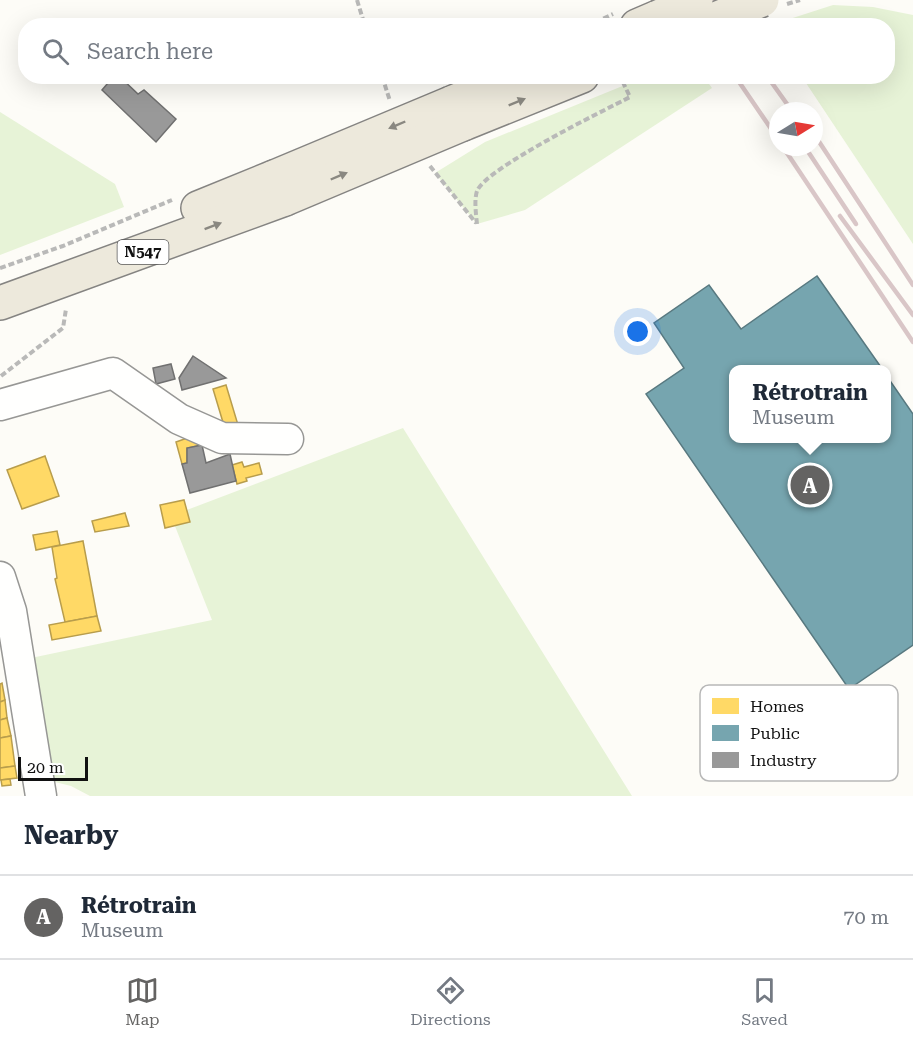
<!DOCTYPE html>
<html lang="en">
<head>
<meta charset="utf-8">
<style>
  :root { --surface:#fff; --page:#f2f2f3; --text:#1f2937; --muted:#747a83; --line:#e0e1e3; --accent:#646362 }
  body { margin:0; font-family:"Roboto Serif",serif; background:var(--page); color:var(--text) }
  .compass { position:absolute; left:769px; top:102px; width:54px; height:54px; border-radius:50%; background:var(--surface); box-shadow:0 6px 24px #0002; rotate:79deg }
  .scale { position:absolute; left:18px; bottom:15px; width:70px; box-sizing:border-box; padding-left:6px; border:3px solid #111; border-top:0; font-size:16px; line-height:21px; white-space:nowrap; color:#111; -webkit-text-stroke:4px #fff; paint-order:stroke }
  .you { position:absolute; left:638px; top:332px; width:21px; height:21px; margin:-15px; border:4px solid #fff; border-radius:50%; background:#1a73e8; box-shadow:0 0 0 9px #1a73e833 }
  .badge { display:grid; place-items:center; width:39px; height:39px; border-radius:50%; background:var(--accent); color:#fff; font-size:20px; font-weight:700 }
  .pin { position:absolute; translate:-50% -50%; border:3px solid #fff; box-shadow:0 2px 6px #0006 }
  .popup { position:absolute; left:729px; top:365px; width:162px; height:78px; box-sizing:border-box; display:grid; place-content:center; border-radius:12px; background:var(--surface); filter:drop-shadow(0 2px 4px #0005); font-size:20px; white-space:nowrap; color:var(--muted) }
  .popup b { font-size:22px; color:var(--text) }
  .popup::after { content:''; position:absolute; left:50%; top:100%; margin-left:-12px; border:12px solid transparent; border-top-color:var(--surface) }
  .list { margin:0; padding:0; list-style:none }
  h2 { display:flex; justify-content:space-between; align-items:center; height:78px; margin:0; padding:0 24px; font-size:26px }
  h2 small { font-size:20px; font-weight:400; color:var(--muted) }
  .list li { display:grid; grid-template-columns:39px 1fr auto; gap:18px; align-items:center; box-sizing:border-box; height:84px; padding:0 24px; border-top:2px solid var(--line) }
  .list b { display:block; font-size:22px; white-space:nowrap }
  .list p { margin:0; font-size:20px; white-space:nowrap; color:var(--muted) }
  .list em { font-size:20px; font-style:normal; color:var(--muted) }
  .icon { flex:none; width:33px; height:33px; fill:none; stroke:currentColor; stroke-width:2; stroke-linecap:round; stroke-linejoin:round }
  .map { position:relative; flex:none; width:913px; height:796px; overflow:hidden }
  .search { position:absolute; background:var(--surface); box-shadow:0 6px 24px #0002; left:18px; right:18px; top:18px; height:66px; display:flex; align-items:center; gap:15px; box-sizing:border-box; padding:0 21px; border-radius:24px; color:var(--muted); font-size:22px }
  .sheet { height:162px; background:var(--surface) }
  nav { display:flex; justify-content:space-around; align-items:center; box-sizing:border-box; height:84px; border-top:2px solid var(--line); background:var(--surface); font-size:16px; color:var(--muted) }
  nav a { display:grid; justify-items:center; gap:3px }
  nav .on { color:var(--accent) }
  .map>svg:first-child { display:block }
</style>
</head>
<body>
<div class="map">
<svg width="913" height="796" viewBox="0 0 913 796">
  <rect width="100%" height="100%" fill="#fdfcf7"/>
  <g fill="#e7f3d7">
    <path d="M833,5L873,7L913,15V244L802,77L888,76V26L771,25Z"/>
    <path d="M647,76L704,77L712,88L525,210L477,224L435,173L485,142Z"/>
    <path d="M0,112L115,184L124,207L0,255Z"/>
    <path d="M403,428L632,796H90L71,786L51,781L31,658L212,620L171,516Z"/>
  </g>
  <g fill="#ffd966" stroke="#b89d4c" stroke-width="1.5">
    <path d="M226,385L238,425L225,429L213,389Z"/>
    <path d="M201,433L202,445L187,448V463L182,464L176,442Z"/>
    <path d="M45,456L59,496L22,509L7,470Z"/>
    <path d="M242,462L244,467L259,463L262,474L246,478L247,481L237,484L232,465Z"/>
    <path d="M184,500L190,522L165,528L160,505Z"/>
    <path d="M125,513L129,526L95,532L92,521Z"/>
    <path d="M57,531L60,545L36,550L33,535Z"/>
    <path d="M83,541L97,616L65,622L55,579L57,578L52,547Z"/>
    <path d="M97,616L101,631L52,640L49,625Z"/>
    <path d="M2,683L5,700L0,702V684Z"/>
    <path d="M5,700L7,718L0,720V702Z"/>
    <path d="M7,718L11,736L0,738V720Z"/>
    <path d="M11,736L15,766L0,768V738Z"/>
    <path d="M15,766L17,778L0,780V768Z"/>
    <path d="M10,779L11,785L2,786L1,780Z"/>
  </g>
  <path fill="#76a5af" stroke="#587980" stroke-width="1.5" d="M817,276L883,370H734V438H886V375L913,414V645L849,689L646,394L684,368L654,323L709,285L741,329Z"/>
  <g fill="#999" stroke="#707070" stroke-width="1.5">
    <path d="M114,76H119L138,94L144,90L176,119L156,142L102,90Z"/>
    <path d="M193,356L226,378L182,390L179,378Z"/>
    <path d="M171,364L175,379L156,384L153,368Z"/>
    <path d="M202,445L206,463L230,454L236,481L190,493L182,464L187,463V448Z"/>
  </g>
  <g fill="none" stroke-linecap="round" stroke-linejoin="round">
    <g stroke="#979795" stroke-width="33">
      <g id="minor">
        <path d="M0,405L113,373L179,419L222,438L288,439"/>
        <path d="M0,577L11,611L41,796"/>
      </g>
    </g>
    <g stroke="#858482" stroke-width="36">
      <g id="major">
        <path d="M637,26L658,17"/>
        <path d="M451,103L515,76"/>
        <path d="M463,124L582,76"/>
        <path d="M198,208L274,177"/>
        <path d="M0,303L285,199"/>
      </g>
    </g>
    <g stroke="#b9b9b8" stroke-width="4" stroke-dasharray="6 3" stroke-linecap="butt">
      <path d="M357,0L365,26"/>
      <path d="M787,4L800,0"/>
      <path d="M587,26L613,14"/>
      <path d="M382,76L390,101"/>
      <path d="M430,166L476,223"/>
      <path d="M477,224C476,214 474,200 477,191C486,168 603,111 630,97L620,76"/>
      <path d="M0,268L63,246L172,200"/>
      <path d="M1,376L63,328L66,309"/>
    </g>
    <use href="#minor" stroke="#fffffe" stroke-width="30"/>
    <use href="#major" stroke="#ede9dc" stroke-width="33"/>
    <g stroke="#d9c6c7" stroke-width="4.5">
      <path d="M685,0L702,26"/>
      <path d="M712,0L731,26"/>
      <path d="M727,0L744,26"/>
      <path d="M735,76L778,139"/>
      <path d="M767,76L792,111"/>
      <path d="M814,134L913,285"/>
      <path d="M783,147L913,342"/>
      <path d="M805,147L856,224"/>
      <path d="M840,216L913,315"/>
    </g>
    <g stroke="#858482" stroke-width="36" stroke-linecap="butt">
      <g id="major-bridge">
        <path d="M658,17L696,0"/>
        <path d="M698,26L762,0"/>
        <path d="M274,177L451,103"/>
        <path d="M285,199L463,124"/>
      </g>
    </g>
    <use href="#major-bridge" stroke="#ede9dc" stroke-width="33"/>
  </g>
  <defs><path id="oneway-solid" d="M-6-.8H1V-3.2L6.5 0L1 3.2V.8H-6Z" transform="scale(1.5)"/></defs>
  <g fill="#8a8881">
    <use href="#oneway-solid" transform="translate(517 102) rotate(-22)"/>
    <use href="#oneway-solid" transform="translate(397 125) rotate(157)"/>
    <use href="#oneway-solid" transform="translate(339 176) rotate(-23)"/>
    <use href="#oneway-solid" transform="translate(213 226) rotate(-21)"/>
  </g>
  <g text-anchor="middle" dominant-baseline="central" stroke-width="6" stroke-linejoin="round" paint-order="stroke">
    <rect fill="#fff" stroke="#585858" stroke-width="1.5" x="117.5" y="240" width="51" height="24" rx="4.5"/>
    <g font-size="15" font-weight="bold" fill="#111">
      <text x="143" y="252">N547</text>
    </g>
  </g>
  <rect x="700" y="685" width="198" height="96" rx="9" fill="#fff" stroke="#b8b8b8" stroke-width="1.5"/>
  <rect x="712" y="698" width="27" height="16" fill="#ffd966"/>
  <rect x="712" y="725" width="27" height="16" fill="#76a5af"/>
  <rect x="712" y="752" width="27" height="16" fill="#999"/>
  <g font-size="16" fill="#111">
    <text x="750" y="712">Homes</text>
    <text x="750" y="739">Public</text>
    <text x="750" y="766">Industry</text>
  </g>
</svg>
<svg class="compass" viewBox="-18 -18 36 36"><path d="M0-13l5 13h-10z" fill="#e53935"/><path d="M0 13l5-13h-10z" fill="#747a83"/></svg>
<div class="scale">20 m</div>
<div class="you"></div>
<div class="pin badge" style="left:810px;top:485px">A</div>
<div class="popup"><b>Rétrotrain</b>Museum</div>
<div class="search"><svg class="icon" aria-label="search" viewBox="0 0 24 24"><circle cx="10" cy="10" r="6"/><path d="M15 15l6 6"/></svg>Search here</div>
</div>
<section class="sheet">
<h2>Nearby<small></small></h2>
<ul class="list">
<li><span class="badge">A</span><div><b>Rétrotrain</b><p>Museum</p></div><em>70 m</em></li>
</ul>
</section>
<nav>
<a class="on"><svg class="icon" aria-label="map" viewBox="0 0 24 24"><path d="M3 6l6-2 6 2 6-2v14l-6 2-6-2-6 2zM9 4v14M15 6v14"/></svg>Map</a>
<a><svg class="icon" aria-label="directions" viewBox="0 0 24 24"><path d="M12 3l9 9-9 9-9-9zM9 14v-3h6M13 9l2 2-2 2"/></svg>Directions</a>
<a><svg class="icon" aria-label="saved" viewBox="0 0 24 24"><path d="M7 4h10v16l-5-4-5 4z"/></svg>Saved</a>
</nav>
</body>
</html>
